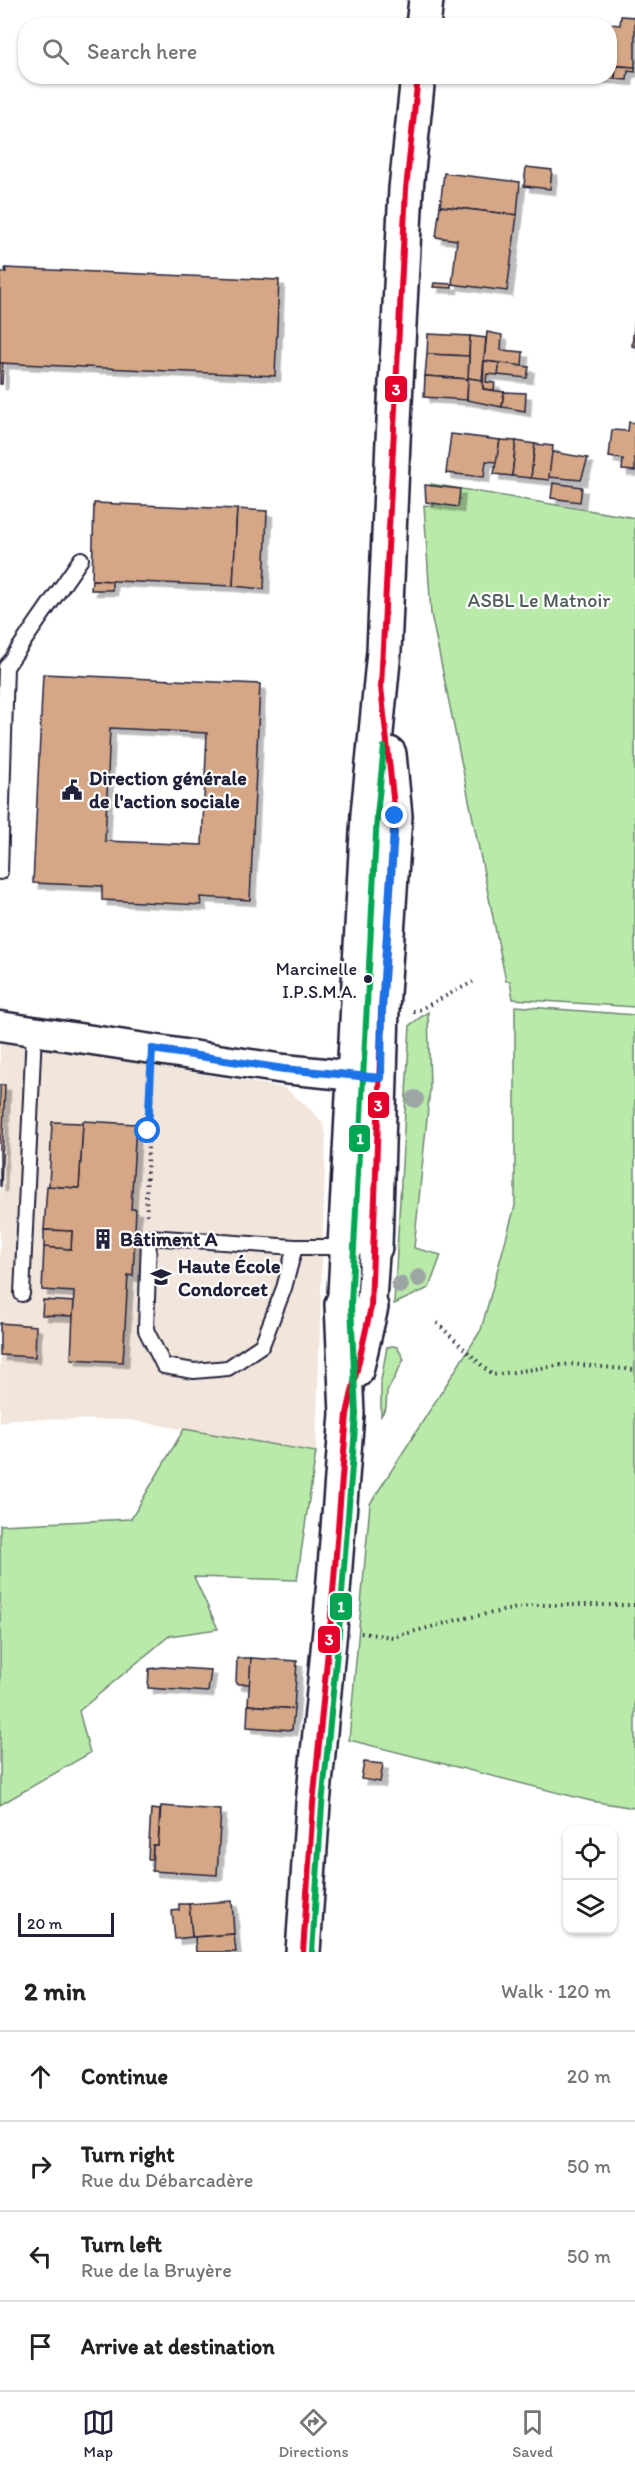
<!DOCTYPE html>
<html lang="en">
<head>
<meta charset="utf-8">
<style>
  :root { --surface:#fff; --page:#f6f6f6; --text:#222; --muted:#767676; --line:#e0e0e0; --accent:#22223b }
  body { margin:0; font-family:Itim,sans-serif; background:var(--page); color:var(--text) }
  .controls { position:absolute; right:18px; bottom:18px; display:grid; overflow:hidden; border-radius:12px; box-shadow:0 2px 4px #0004 }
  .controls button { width:54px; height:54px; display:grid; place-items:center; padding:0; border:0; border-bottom:2px solid var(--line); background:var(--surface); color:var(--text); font:30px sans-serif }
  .scale { position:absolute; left:18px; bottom:15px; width:96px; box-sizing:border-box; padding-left:6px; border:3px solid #22223b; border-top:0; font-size:16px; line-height:21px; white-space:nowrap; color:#22223b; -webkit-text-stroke:4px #fff; paint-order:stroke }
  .stop { position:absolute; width:18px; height:18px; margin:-14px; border:4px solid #1a73e8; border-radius:50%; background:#fff }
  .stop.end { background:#1a73e8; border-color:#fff; box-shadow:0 2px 6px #0008 }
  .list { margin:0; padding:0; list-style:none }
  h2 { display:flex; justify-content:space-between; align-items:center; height:78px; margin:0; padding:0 24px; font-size:26px }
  h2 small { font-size:20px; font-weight:400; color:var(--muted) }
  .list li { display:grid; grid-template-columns:39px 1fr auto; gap:18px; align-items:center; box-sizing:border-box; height:90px; padding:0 24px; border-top:2px solid var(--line) }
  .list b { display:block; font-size:22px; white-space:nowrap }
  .list p { margin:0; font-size:20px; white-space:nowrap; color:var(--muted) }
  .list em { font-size:20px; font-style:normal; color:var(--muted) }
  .icon { flex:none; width:33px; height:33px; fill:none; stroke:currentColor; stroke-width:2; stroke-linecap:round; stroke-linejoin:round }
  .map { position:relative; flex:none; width:635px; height:1952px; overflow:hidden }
  .search { position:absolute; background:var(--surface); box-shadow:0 2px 4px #0004; left:18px; right:18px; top:18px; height:66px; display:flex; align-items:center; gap:15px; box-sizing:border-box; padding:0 21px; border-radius:24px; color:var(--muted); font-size:22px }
  .sheet { height:438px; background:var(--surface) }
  nav { display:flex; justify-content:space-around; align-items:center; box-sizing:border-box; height:84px; border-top:2px solid var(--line); background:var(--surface); font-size:16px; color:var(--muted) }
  nav a { display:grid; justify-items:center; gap:3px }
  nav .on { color:var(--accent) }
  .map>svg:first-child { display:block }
</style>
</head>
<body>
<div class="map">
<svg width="635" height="1952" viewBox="0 0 635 1952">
  <defs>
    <filter id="shadow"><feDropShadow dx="5.5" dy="5.5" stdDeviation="0" flood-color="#0004"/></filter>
  </defs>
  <rect width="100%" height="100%" fill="#fff"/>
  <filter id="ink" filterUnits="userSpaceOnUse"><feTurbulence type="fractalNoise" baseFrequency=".0167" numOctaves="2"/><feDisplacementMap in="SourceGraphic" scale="12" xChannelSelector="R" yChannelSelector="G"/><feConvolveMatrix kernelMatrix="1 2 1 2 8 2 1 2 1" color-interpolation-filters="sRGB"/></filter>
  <g filter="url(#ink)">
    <path fill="#f2e5db" d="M0,1040L285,1088L311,1110L322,1122L326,1134L316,1452L129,1420L11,1419L0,1423Z"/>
    <g fill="#b9eaaa" stroke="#6e8672" stroke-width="1.5">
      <path d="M431,484L635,518V1007L513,999L510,981H506L431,614L424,505L434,506Z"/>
      <path d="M515,1006L635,1015V1808L591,1801L349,1740L370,1504L481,1330L515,1206Z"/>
      <path d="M428,1012L430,1088L414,1248L441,1255L429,1288L394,1304L410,1025Z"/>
      <path d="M393,1346L397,1347L404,1359L387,1392L386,1408L381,1416V1380L387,1347Z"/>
      <path d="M184,1429L316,1452L297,1580L194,1577L218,1629L169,1636L79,1711L90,1753L0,1805V1525L131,1519Z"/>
    </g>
    <g fill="#d5a787" stroke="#22223b" stroke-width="1.5" fill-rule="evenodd" filter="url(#shadow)">
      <path d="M621,16L635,17V67L610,65V26H577V21L620,25Z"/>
      <path d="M610,65L616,66L615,79L584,76H610Z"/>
      <path d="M616,66L635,67V72L628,71L627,80L615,79Z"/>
      <path d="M526,167L552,170L550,189L524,186Z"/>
      <path d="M444,173L520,182L517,215L440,206Z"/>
      <path d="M440,206L517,215L507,291L452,284L457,240L436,237Z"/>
      <path d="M5,268L279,280L275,376L0,363V272H6Z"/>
      <path d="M434,283L452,284V288L433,287Z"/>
      <path d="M635,318V347L632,346Z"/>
      <path d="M487,332L502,335L501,350L523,352L522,366L484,361Z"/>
      <path d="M428,334L470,336L469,356L427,354Z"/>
      <path d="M470,336L486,338L482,380L468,378Z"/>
      <path d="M427,354L469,356L468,379L425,376Z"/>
      <path d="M484,361L500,363L498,375L487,374L486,382L495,383L494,390L483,389Z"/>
      <path d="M0,363H3L2,384H0Z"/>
      <path d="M500,363L529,367L527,378L498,375Z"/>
      <path d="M425,376L468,379L467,400L424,397Z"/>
      <path d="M468,378L482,380L483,389L504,392L502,407L467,400Z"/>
      <path d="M504,392L526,393L525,411L502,407Z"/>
      <path d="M629,422L635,423V471L622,470L623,459L609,457L612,430L628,431Z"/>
      <path d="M451,434L500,440L497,462L486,461L484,477L446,473Z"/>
      <path d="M500,440L516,441L512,476L494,474Z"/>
      <path d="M516,441L535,444L531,478L512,476Z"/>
      <path d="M535,444L553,446L549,480L531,478Z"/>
      <path d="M552,452L588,458L581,480L549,477Z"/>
      <path d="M553,483L582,487L580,502L551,498Z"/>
      <path d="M425,485L460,489L458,507L426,502Z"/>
      <path d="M94,503L237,509L233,586L92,580Z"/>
      <path d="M237,509L267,511L264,589L233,586Z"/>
      <path d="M92,580L112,581V590H91Z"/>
      <path d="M43,674L260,684L250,900L200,897L201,905L102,900V886L33,883ZM110,728L207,733L202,845L105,841Z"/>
      <path d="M0,1085H5L1,1186H0Z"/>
      <path d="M83,1121L136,1124L131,1209H136L133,1276L128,1275L123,1362L71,1359L74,1292L42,1290L44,1247L71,1249L72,1231L44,1230L47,1186L79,1188Z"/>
      <path d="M52,1122L83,1123L79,1188L49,1186Z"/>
      <path d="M44,1230L72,1231L71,1249L44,1247Z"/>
      <path d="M43,1300L74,1302L73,1316L42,1315Z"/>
      <path d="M0,1323L36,1326L35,1357L0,1355Z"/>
      <path d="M237,1658H251L250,1684H236Z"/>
      <path d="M251,1658L297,1661L294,1709L248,1705Z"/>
      <path d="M162,1667L211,1670L208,1692L148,1688L149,1669Z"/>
      <path d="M248,1705L294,1709L292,1730L247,1727Z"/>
      <path d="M364,1762L383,1764L380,1782L361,1779Z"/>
      <path d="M161,1806L221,1810L217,1875L152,1871L153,1845H158Z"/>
      <path d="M151,1809L160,1810L158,1845H153L152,1859H148Z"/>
      <path d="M232,1901L234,1934L192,1937L189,1904Z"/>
      <path d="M179,1904H189L192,1937L175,1939L172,1911L179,1910Z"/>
      <path d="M234,1934L236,1952H196L195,1937Z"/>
    </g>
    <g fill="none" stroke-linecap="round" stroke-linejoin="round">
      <g stroke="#22223b" stroke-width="18">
        <g id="service">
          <path d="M0,872L6,667L81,559"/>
          <path d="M295,1247L284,1288L262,1345L228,1368L194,1371L164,1366L146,1330L149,1237L295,1247H347"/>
          <path d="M22,1294L34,1032"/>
        </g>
      </g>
      <g stroke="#22223b" stroke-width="33">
        <g id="minor">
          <path d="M0,1026L284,1069L375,1078"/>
          <path d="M342,1304L345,1247"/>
          <path d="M371,1307L375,1247"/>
        </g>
      </g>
      <g stroke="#22223b" stroke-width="38">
        <g id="tertiary">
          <path d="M423,26L426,0"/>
          <path d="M345,1247L368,814L384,651L393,441L406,189L418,76"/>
          <path d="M375,1247L382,1009L395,816L389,754"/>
          <path d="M356,1371L371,1307"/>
          <path d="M303,1952L313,1804L330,1630L347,1414L342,1304"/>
        </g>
      </g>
      <g stroke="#22223b" stroke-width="4" stroke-dasharray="1.5 4.5" stroke-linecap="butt">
        <path d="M413,1011H417L473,982"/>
        <path d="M147,1215L146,1197L151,1079"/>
        <path d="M437,1323L492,1375L570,1364L635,1370"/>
        <path d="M361,1633L393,1637L461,1619L533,1605H635"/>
      </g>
      <use href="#service" stroke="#fff" stroke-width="14"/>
      <use href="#minor" stroke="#fff" stroke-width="28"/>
      <use href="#tertiary" stroke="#fff" stroke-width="33"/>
      <g stroke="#fff" stroke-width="10">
        <path id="bus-1" d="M303,1952L313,1804L330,1630L347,1414L371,1307L382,1009L395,816L381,687L406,189L418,76"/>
      </g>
      <g stroke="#fff" stroke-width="10">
        <path id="bus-2" d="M312,1952L322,1805L339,1631L356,1415L351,1304L377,815L384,747"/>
      </g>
      <use href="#bus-1" stroke="#e4002b" stroke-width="6"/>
      <use href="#bus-2" stroke="#00a651" stroke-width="6"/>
    </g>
    <g fill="#9ea6a5">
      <circle cx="415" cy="1099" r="9"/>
      <circle cx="419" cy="1278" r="9"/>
      <circle cx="400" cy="1285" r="9"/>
    </g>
  </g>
  <g fill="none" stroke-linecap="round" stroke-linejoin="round" filter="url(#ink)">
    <path stroke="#1a73e8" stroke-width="8" d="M148,1131L152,1049L284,1069L381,1078L382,1009L395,816"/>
  </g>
  <defs>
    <g id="civic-bare" transform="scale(1.62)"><path d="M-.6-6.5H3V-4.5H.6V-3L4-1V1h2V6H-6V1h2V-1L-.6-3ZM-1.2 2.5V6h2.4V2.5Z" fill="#22223b" stroke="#fff" stroke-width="2.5" paint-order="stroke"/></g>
    <g id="building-bare" transform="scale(1.62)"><path d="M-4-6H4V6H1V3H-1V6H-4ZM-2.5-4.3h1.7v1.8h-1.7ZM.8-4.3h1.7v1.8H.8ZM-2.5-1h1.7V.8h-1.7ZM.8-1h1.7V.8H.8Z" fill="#22223b" stroke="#fff" stroke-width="2.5" paint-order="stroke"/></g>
    <g id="university-bare" transform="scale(1.62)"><path d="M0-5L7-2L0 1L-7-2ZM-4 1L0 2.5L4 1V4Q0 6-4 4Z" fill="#22223b" stroke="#fff" stroke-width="2.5" paint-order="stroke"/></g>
  </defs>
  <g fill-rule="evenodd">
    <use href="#civic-bare" x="72" y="790"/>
    <use href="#building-bare" x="103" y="1239"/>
    <use href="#university-bare" x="161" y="1277"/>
  </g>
  <circle fill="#22223b" stroke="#fff" stroke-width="2" cx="368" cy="979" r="5"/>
  <g text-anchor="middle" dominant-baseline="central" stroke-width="4.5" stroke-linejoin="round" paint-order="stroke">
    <g font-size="18" fill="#22223b" stroke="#fff" text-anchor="end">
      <text x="357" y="969">Marcinelle<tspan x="357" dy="23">I.P.S.M.A.</tspan></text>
    </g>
    <g font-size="20" fill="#4f5e5c" stroke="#fff">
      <text x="539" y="600">ASBL Le Matnoir</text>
    </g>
    <g font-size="20" font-weight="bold" fill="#22223b" stroke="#fff" text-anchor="start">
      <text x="89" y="778">Direction générale<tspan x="89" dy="23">de l'action sociale</tspan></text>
      <text x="120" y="1239">Bâtiment A</text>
      <text x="178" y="1266">Haute École<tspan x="178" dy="23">Condorcet</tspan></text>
    </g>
  </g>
  <g stroke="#fff" stroke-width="2">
    <rect x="384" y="375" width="24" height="28" rx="6" fill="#e4002b"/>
    <rect x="367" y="1091" width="23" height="28" rx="6" fill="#e4002b"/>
    <rect x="348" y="1124" width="23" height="29" rx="6" fill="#00a651"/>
    <rect x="329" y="1592" width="24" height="29" rx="6" fill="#00a651"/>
    <rect x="317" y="1625" width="24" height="29" rx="6" fill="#e4002b"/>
  </g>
  <g font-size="16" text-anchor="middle" font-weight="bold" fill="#fff">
    <text x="396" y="395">3</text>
    <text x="378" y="1111">3</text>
    <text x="360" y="1144">1</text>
    <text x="341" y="1612">1</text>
    <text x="329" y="1645">3</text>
  </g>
</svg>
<div class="controls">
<button><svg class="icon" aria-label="locate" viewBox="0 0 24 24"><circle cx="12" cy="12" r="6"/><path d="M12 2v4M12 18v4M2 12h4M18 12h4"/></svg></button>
<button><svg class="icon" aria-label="layers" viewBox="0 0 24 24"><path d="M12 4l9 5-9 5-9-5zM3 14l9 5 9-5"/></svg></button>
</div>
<div class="scale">20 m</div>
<div class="stop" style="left:148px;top:1131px"></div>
<div class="stop end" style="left:395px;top:816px"></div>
<div class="search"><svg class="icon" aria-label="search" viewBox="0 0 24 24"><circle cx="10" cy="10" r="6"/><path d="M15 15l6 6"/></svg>Search here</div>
</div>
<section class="sheet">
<h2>2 min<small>Walk · 120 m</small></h2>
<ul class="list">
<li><svg class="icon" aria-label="ahead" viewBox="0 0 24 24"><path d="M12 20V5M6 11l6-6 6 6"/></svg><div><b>Continue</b></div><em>20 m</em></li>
<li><svg class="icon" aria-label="right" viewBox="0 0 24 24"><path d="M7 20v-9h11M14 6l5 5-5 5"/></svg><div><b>Turn right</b><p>Rue du Débarcadère</p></div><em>50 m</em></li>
<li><svg class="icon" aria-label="left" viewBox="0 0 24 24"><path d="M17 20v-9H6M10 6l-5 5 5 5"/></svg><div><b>Turn left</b><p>Rue de la Bruyère</p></div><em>50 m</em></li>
<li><svg class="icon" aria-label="arrive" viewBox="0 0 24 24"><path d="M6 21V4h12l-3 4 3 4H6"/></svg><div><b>Arrive at destination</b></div></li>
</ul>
</section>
<nav>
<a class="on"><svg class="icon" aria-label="map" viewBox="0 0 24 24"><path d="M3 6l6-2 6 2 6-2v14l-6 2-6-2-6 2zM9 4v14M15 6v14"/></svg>Map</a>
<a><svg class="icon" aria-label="directions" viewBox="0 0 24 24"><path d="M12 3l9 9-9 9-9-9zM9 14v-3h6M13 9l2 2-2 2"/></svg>Directions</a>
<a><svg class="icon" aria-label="saved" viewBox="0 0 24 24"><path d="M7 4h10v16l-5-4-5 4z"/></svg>Saved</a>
</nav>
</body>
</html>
